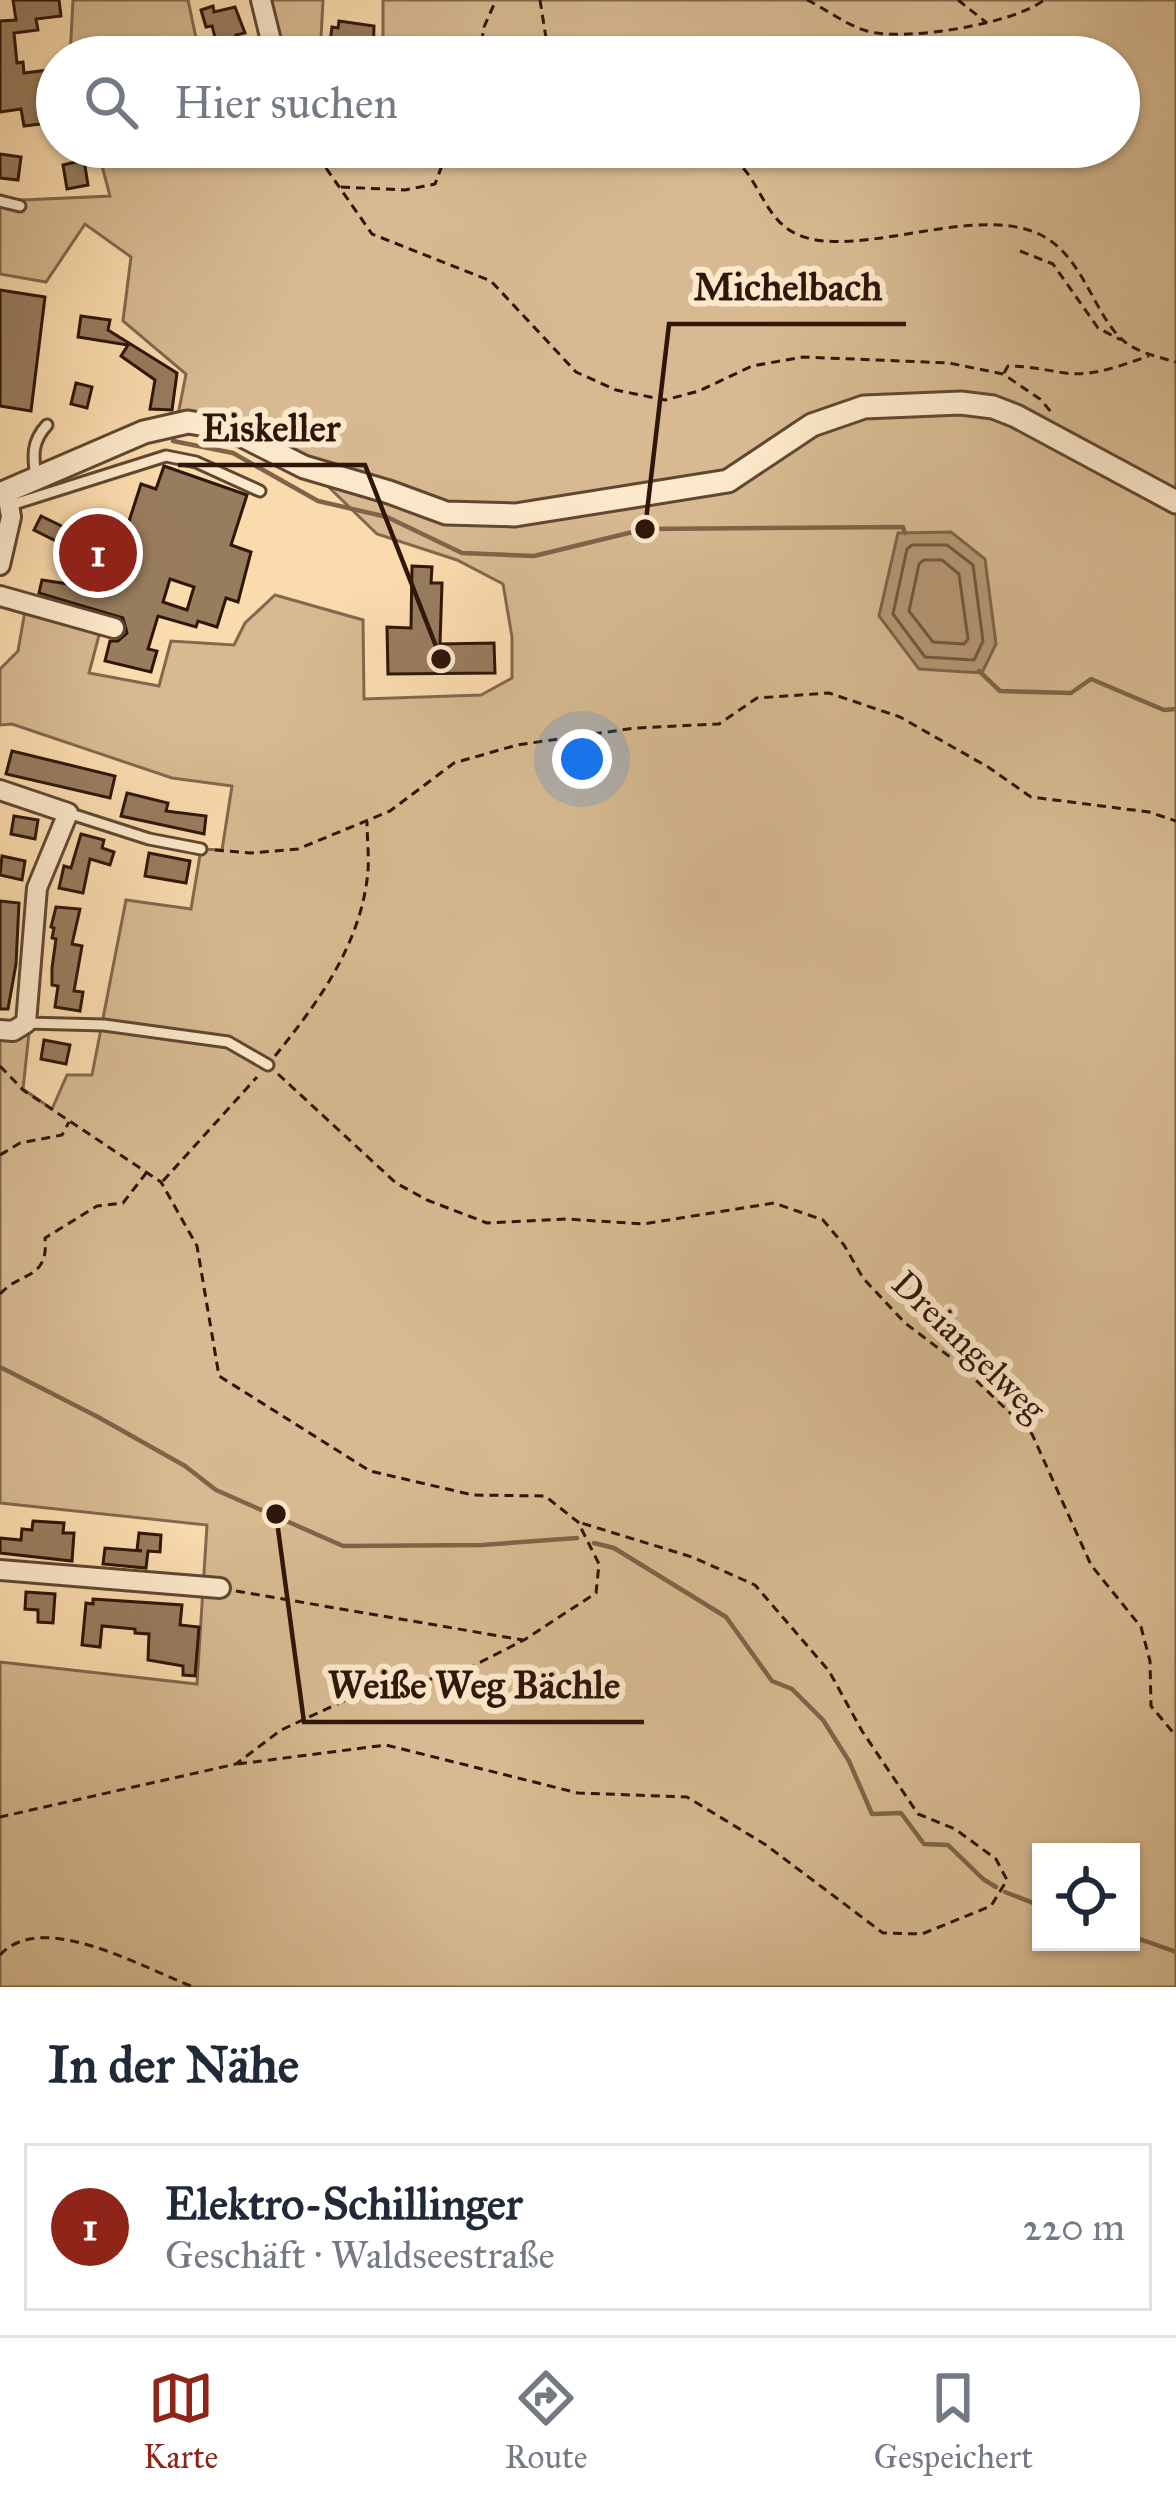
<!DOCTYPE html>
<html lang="de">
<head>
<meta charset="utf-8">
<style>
  :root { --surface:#fff; --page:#f2f2f3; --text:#1f2937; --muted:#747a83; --line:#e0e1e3; --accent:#8f2418 }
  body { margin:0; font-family:"IM FELL Great Primer",serif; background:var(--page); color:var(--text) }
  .controls { position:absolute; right:36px; bottom:36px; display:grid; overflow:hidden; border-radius:0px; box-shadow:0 3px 9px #0004 }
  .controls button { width:108px; height:108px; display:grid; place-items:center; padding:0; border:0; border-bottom:3px solid var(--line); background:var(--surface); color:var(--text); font:60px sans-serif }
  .you { position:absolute; left:582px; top:759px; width:42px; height:42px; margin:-30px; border:9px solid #fff; border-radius:50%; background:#1a73e8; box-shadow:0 0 0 18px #1a73e833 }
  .badge { display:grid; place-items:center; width:78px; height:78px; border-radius:50%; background:var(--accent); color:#fff; font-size:39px; font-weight:700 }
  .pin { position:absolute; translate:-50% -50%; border:6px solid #fff; box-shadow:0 3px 12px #0006 }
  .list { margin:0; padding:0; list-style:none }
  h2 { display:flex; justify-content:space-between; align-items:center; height:156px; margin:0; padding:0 48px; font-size:51px }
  h2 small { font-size:39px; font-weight:400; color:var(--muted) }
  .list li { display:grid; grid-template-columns:78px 1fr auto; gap:36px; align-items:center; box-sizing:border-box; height:168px; margin:0 24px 24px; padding:0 24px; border:3px solid var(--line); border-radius:0px }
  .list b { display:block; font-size:45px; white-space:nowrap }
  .list p { margin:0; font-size:39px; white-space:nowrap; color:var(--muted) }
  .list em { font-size:39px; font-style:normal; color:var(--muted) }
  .icon { flex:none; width:66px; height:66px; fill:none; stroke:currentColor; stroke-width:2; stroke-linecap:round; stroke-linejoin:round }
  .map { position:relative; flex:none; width:1176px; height:1987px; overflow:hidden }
  .search { position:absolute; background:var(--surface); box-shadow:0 3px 9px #0004; left:36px; right:36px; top:36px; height:132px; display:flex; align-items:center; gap:30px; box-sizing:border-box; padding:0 42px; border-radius:66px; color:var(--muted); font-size:45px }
  .sheet { height:348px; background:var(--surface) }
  nav { display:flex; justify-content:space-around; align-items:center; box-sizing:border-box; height:168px; border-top:3px solid var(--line); background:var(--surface); font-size:33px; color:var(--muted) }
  nav a { display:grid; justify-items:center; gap:6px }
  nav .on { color:var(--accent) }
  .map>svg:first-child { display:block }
</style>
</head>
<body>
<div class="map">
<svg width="1176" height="1987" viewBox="0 0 1176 1987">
  <rect width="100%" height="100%" fill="#fadbad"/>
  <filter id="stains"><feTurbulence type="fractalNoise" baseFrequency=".00167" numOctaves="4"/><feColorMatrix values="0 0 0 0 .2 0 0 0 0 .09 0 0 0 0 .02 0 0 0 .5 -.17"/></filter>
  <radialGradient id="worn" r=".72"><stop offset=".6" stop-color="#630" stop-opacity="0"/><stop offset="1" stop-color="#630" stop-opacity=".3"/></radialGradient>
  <g fill="#d7ba91" stroke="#82684d" stroke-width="3" fill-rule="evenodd">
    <path d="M73,0H188L200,57H70Z"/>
    <path d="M261,0H323L320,57H275Z"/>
    <path d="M383,0H1176V1987H0V1662L197,1684L207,1525L0,1503V1036L29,1033L23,1089L52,1109L67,1075H92L126,900L191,909L201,849L222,850L232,786L172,778L12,724L0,725V669L18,651L26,605L102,624L89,673L159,686L171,641L234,645L245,623L275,595L363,620L364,699L481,695L512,678V637L503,584L457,560L377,534L304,463L178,415L186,374L123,321L131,257L85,224L46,282L0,274V201L110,196L97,147H1119V57H383ZM1041,1852H1131V1942H1041Z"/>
  </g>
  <path fill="#b59875" stroke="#7f644a" stroke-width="3" d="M951,532L985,559L996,644L982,673L919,669L879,616L898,533Z"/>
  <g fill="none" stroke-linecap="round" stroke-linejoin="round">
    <g stroke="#72573f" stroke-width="3">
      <path d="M912,545H947L973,565L983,641L974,660L925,657L893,614L907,549Z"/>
      <path d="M924,560H942L959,574L968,639L964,644L933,642L909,611L919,564Z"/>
    </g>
    <g stroke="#7f644a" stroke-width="4.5">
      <path d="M173,441L233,453L318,501L387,517L462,553L534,556L645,529L903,527L905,533"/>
      <path d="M979,671L1000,691L1071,693L1091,679L1164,710L1176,709"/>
      <path d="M0,1367L98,1417L185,1466L216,1490L343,1546L482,1545L577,1538"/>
      <path d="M594,1543L614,1548L726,1617L772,1681L792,1689L823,1720L849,1761L872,1814L901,1813L924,1844L948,1845L983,1879L996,1887"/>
      <path d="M1005,1892L1041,1906"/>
      <path d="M1131,1936L1176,1952"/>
    </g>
  </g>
  <g fill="#987c5e" stroke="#2e1609" stroke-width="3" fill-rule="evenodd">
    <path d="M13,0H59L61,16L36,19L38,30L14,33L17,63L23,62L24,73L57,69V122L24,126L21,109L0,112V21L16,20Z"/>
    <path d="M213,6L214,12L235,7L245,33L236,35L242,57H220L212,26L206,27L201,10Z"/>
    <path d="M339,21L374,26L373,57H328L332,27L338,28Z"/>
    <path d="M0,154L21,157L18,180L0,178Z"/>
    <path d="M84,160L88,185L67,189L63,165Z"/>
    <path d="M0,290L45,297L31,411L0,406Z"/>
    <path d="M81,316L110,320L108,330L177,373L172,410L150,409L155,380L121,356L128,345L78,337Z"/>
    <path d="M76,383L92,387L87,408L71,404Z"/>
    <path d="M164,466L247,495L231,545L251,552L238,602L226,598L217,627L198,621L196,627L158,616L148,649L157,651L151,672L105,661L110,641H118L127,633L123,618L39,593L42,580L75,585L84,555L34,530L41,516L82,536L120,549L141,484L156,489ZM170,579L194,587L187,610L163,602Z"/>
    <path d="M412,566L432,567L431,583H442L440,644L494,643L495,673L388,674L387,627L411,628Z"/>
    <path d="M12,751L115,776L110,798L6,774Z"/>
    <path d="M127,793L168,803L166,811L206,816L204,834L121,816Z"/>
    <path d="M14,816L38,820L35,839L11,834Z"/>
    <path d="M81,834L104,840L102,848L114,852L110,865L90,859L83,893L59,888L64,866L71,868Z"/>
    <path d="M149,853L190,861L186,883L145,876Z"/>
    <path d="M2,856L25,861L22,880L0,875Z"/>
    <path d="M0,901L19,903L16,964L8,1009H0Z"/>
    <path d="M56,907L80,909L72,944L82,946L74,991L83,992L80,1011L55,1007L58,986L52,985V968L56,939L52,938L54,928L51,927Z"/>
    <path d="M44,1040L70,1045L66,1064L41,1059Z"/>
    <path d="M33,1521L64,1523L63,1533H74L72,1561L0,1553V1538L21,1540L22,1529L32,1530Z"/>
    <path d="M139,1533L161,1535L160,1552L148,1551L146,1568L103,1564L105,1548L142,1551L137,1550Z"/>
    <path d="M26,1592L55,1594L53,1623L38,1622V1610L25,1609Z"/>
    <path d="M93,1599L182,1605L180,1625L199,1627L195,1676L183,1675V1666L148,1660L149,1634L135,1633V1629L102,1626L100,1647L82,1645L86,1603L93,1604Z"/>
  </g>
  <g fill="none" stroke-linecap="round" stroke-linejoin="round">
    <g stroke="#614732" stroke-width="15">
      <g id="service">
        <path d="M0,201L20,206"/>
        <path d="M36,479C33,457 31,442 47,425"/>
        <path d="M11,505L166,456L196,462L260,491"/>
        <path d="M68,813L149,839L201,849"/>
        <path d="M26,1023L104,1025L228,1042L268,1065"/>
      </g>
    </g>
    <g stroke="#614732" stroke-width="24">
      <g id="minor">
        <path d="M261,0L275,57"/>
        <path d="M312,147L315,152"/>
        <path d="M0,565L11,517L7,492"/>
        <path d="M0,596L114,628"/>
        <path d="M0,790L68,813L37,888L26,1023L13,1031L0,1030"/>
        <path d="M0,1570L220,1588"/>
      </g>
    </g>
    <g stroke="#614732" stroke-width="27">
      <path id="tertiary" d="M0,494L144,432L188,422L229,429L304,467L389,492L446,513L515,515L728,481L812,425L864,407L961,403L993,407L1016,416L1176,502"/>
    </g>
    <g stroke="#2e1609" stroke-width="3" stroke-dasharray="9 6" stroke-linecap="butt">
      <path d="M540,0L549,57"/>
      <path d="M807,0C826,9 846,25 867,31C903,42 1014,24 1044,0"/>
      <path d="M958,0L987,23"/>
      <path d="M479,57L484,27L496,0"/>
      <path d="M585,147L593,157L623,160L638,147"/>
      <path d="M722,147C730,156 741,164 748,174C760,191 768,213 785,227C839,270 967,201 1039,234C1085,256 1093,316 1125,342C1139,353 1159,357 1176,362"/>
      <path d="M326,168L372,234L491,281L576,372L616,390L665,400L699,391L752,366L803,357L949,363L1003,374L1040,399L1052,413"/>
      <path d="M341,187L405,190L435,184L449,147"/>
      <path d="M1020,251L1053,264L1098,328L1121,340"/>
      <path d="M1004,373L1008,366C1029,366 1045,370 1065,373C1093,377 1122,365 1149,356"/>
      <path d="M215,850L250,853L298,849L390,811L454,763L517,745L635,728L719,724L757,698L829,693L900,717L988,767L1031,797L1149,812L1176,821"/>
      <path d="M275,1056C317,1004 358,948 367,880C370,862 367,841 367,822"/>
      <path d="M0,1066L23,1090L161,1182L197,1246L219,1376L370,1471L473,1495L545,1496L578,1522L599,1564L596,1593L524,1640L463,1671L344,1701L281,1730L236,1764L0,1817"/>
      <path d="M278,1074L396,1183L427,1200L487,1223L567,1219L643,1224L774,1203L823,1220L844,1245L863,1278L905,1323L958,1363L1032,1434L1091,1565L1141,1627L1150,1661L1151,1706L1176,1736"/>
      <path d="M0,1155L20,1143L62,1135L69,1122"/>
      <path d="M163,1181L257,1077"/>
      <path d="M0,1294C21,1271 49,1280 45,1238L97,1206L123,1203L147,1172"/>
      <path d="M236,1591L523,1640"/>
      <path d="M238,1764L386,1745L578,1793L687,1797L766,1845L883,1933L922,1934L991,1906L1007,1880L996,1859L955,1829L918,1814L862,1731L829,1671L755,1585L692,1557L578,1522"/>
      <path d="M0,1955C43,1908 146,1970 194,1987"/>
    </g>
    <use href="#service" stroke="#fce8ca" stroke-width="9"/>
    <use href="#minor" stroke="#fce8ca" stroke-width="18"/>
    <use href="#tertiary" stroke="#fce8ca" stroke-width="21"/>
  </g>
  <g text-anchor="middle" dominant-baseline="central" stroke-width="12" stroke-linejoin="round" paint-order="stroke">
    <g font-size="36" fill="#2e1609" stroke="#fce8ca">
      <text transform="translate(969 1346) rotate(44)">Dreiangelweg</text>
    </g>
  </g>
  <path fill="none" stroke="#2e1609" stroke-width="4.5" d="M645 529L669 324H906M441 659L365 465H178M276 1514L304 1722H644"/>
  <g fill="#2e1609" stroke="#fce8ca" stroke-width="4.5">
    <circle cx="645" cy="529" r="12"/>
    <circle cx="441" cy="659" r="12"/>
    <circle cx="276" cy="1514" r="12"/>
  </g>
  <g font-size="39" text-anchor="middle" font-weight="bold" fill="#2e1609" stroke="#fce8ca" stroke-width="12" stroke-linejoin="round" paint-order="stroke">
    <text x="788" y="300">Michelbach</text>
    <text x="271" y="441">Eiskeller</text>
    <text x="474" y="1698">Weiße Weg Bächle</text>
  </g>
  <rect width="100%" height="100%" filter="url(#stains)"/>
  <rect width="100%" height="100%" fill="url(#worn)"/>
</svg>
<div class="controls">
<button><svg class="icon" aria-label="locate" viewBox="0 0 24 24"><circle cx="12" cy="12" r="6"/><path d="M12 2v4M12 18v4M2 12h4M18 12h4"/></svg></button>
</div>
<div class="you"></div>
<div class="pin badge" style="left:98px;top:553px">1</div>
<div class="search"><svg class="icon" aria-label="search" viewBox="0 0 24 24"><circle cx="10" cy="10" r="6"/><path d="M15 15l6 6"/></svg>Hier suchen</div>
</div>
<section class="sheet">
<h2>In der Nähe<small></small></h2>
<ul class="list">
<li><span class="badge">1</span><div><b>Elektro-Schillinger</b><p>Geschäft · Waldseestraße</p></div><em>220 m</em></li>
</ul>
</section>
<nav>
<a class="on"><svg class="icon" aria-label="map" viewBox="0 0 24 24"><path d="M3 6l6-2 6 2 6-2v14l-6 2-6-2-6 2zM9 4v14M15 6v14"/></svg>Karte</a>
<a><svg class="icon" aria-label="directions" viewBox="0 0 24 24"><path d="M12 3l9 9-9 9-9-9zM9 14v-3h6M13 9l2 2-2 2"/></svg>Route</a>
<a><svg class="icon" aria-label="saved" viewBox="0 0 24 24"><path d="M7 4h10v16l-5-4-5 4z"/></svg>Gespeichert</a>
</nav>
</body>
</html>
